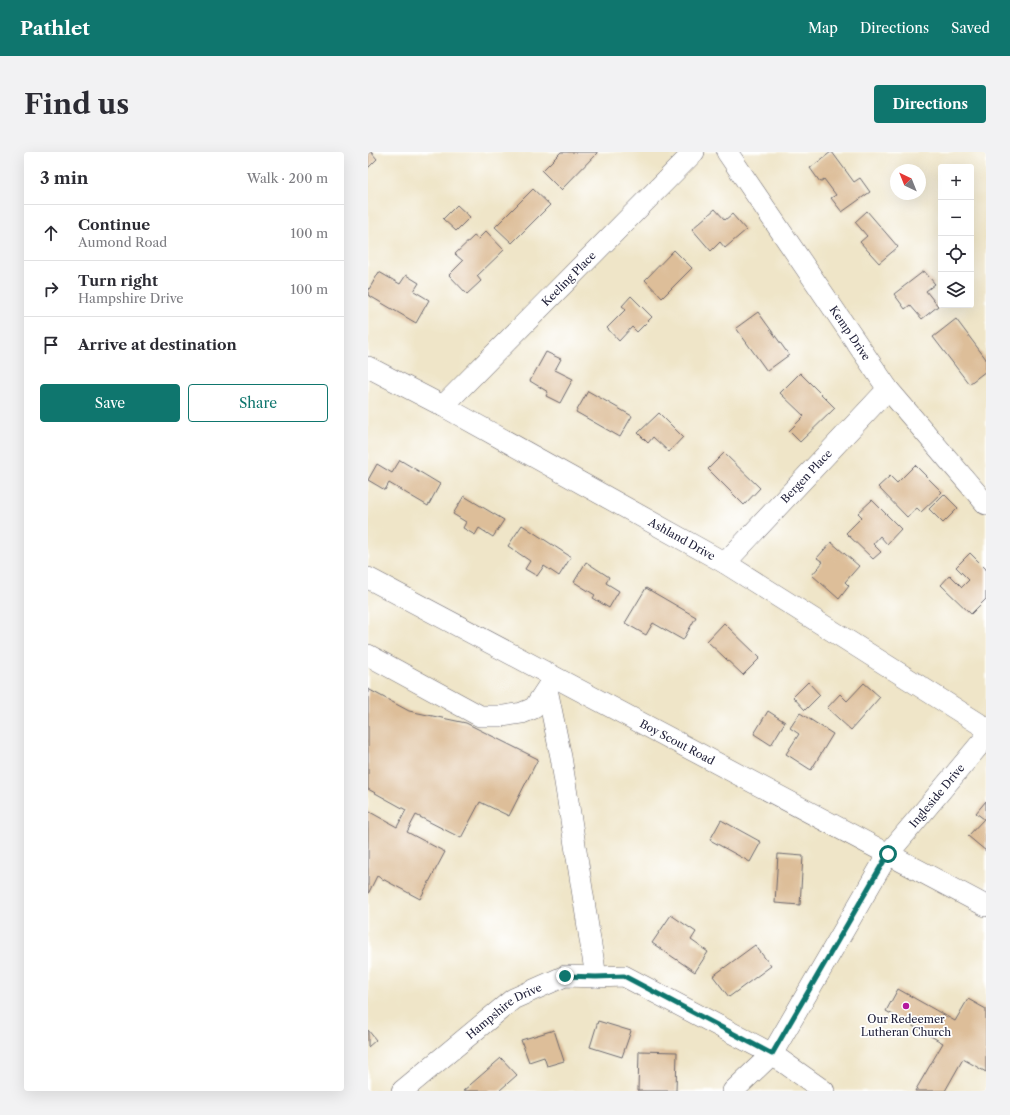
<!DOCTYPE html>
<html lang="en">
<head>
<meta charset="utf-8">
<style>
  :root { --surface:#fff; --page:#f2f2f3; --text:#2b2b33; --muted:#7c7c81; --line:#e1e1e2; --accent:#0f766e }
  body { margin:0; font-family:"Libre Caslon Text",serif; background:var(--page); color:var(--text) }
  .controls { position:absolute; right:12px; top:12px; display:grid; overflow:hidden; border-radius:4px; box-shadow:0 4px 16px #0002 }
  .controls button { width:36px; height:36px; display:grid; place-items:center; padding:0; border:0; border-bottom:1px solid var(--line); background:var(--surface); color:var(--text); font:20px sans-serif }
  .compass { position:absolute; left:522px; top:12px; width:36px; height:36px; border-radius:50%; background:var(--surface); box-shadow:0 4px 16px #0002; rotate:317deg }
  .stop { position:absolute; width:12px; height:12px; margin:-9px; border:3px solid #0f766e; border-radius:50%; background:#fff }
  .stop.end { background:#0f766e; border-color:#fff; box-shadow:0 1px 4px #0008 }
  .list { margin:0; padding:0; list-style:none }
  h2 { display:flex; justify-content:space-between; align-items:center; height:52px; margin:0; padding:0 16px; font-size:17px }
  h2 small { font-size:13px; font-weight:400; color:var(--muted) }
  .list li { display:grid; grid-template-columns:26px 1fr auto; gap:12px; align-items:center; box-sizing:border-box; height:56px; padding:0 16px; border-top:1px solid var(--line) }
  .list b { display:block; font-size:15px; white-space:nowrap }
  .list p { margin:0; font-size:13px; white-space:nowrap; color:var(--muted) }
  .list em { font-size:13px; font-style:normal; color:var(--muted) }
  .actions { display:flex; gap:8px; padding:12px 16px }
  .actions a { flex:1; padding:9px 0; border:1px solid var(--accent); border-radius:4px; text-align:center; font-size:14px; color:var(--accent) }
  .actions .main { background:var(--accent); color:#fff }
  .icon { flex:none; width:22px; height:22px; fill:none; stroke:currentColor; stroke-width:2; stroke-linecap:round; stroke-linejoin:round }
  .map { position:relative; flex:none; width:618px; height:939px; overflow:hidden; border-radius:4px }
  header { display:flex; align-items:center; gap:24px; box-sizing:border-box; height:56px; padding:0 20px; background:var(--accent); color:#fff }
  header strong { font-size:19px }
  nav { display:flex; gap:22px; margin-inline-start:auto; font-size:14px }
  .intro { display:flex; align-items:center; justify-content:space-between; box-sizing:border-box; height:96px; padding:0 24px }
  h1 { margin:0; font-size:28px }
  .button { padding:10px 18px; border-radius:4px; background:var(--accent); color:#fff; font-size:14px; font-weight:700 }
  main { display:flex; gap:24px; padding:0 24px }
  aside { flex:1; background:var(--surface); border-radius:4px; box-shadow:0 4px 16px #0002 }
  .map>svg:first-child { display:block }
</style>
</head>
<body>
<header>
<strong>Pathlet</strong>
<nav><a>Map</a><a>Directions</a><a>Saved</a></nav>
</header>
<div class="intro"><h1>Find us</h1><a class="button">Directions</a></div>
<main>
<aside>
<h2>3 min<small>Walk · 200 m</small></h2>
<ul class="list">
<li><svg class="icon" aria-label="ahead" viewBox="0 0 24 24"><path d="M12 20V5M6 11l6-6 6 6"/></svg><div><b>Continue</b><p>Aumond Road</p></div><em>100 m</em></li>
<li><svg class="icon" aria-label="right" viewBox="0 0 24 24"><path d="M7 20v-9h11M14 6l5 5-5 5"/></svg><div><b>Turn right</b><p>Hampshire Drive</p></div><em>100 m</em></li>
<li><svg class="icon" aria-label="arrive" viewBox="0 0 24 24"><path d="M6 21V4h12l-3 4 3 4H6"/></svg><div><b>Arrive at destination</b></div></li>
</ul>
<div class="actions"><a class="main">Save</a><a>Share</a></div>
</aside>
<div class="map">
<svg width="618" height="939" viewBox="0 0 618 939">
  <rect width="100%" height="100%" fill="#fff"/>
  <filter id="ink" filterUnits="userSpaceOnUse"><feTurbulence type="fractalNoise" baseFrequency=".025" numOctaves="2"/><feDisplacementMap in="SourceGraphic" scale="8" xChannelSelector="R" yChannelSelector="G"/><feConvolveMatrix kernelMatrix="1 2 1 2 8 2 1 2 1" color-interpolation-filters="sRGB"/></filter>
  <filter id="wash" filterUnits="userSpaceOnUse"><feTurbulence type="fractalNoise" baseFrequency=".012" numOctaves="4" result="noise"/><feDisplacementMap in="SourceGraphic" scale="16" xChannelSelector="R" yChannelSelector="G"/><feGaussianBlur stdDeviation="0.9" result="paint"/><feColorMatrix in="noise" values="0 0 0 0 0 0 0 0 0 0 0 0 0 0 0 0 0 1.4 0 .05"/><feComposite in="paint" operator="in"/></filter>
  <g filter="url(#wash)">
    <rect width="100%" height="100%" fill="#efe5c8"/>
    <g id="blocks">
      <g fill="#ddbe99">
        <path d="M0,0H3L9,7L0,16Z"/>
        <path d="M193,0H229V1L193,38L174,19Z"/>
        <path d="M463,0H464L486,30L492,26L502,40L474,60L463,46L468,43L456,27L452,30L442,16Z"/>
        <path d="M165,37L182,53L144,91L127,75Z"/>
        <path d="M89,53L102,65L88,79L75,67Z"/>
        <path d="M347,57L357,68L364,62L378,78L357,96L352,90L343,99L324,77Z"/>
        <path d="M499,59L530,95L511,111L492,90L499,84L487,70Z"/>
        <path d="M118,79L136,98L109,124L113,129L99,142L81,123L95,109L87,102L106,84L110,87Z"/>
        <path d="M306,98L324,116L294,146L277,128Z"/>
        <path d="M556,119L567,132L558,139L570,154L554,167L542,153L537,157L526,142Z"/>
        <path d="M11,120L32,132L38,123L51,131L46,139L61,148L48,171L0,143V139Z"/>
        <path d="M263,144L284,165L269,180L264,175L251,189L239,176L258,157L254,154Z"/>
        <path d="M390,160L421,203L399,219L368,176Z"/>
        <path d="M588,167L618,207V219L601,232L565,185Z"/>
        <path d="M178,200L193,207L187,218L205,227L192,251L178,244L180,240L162,229Z"/>
        <path d="M432,221L467,256L432,290L421,279L436,264L412,241Z"/>
        <path d="M220,239L264,264L252,285L208,260Z"/>
        <path d="M291,261L315,285L301,300L285,285L280,291L270,281Z"/>
        <path d="M356,301L392,336L376,353L340,317Z"/>
        <path d="M32,308L72,332L60,354L21,331L17,338L0,328L9,312L24,321Z"/>
        <path d="M547,313L574,340L553,360L549,356L539,365L510,335L522,324L529,331Z"/>
        <path d="M576,342L590,356L575,371L561,357Z"/>
        <path d="M96,344L136,368L125,385L111,376L107,383L95,376L98,370L85,362Z"/>
        <path d="M504,348L533,377L519,392L512,384L505,392L513,400L505,407L478,381L494,365L490,361Z"/>
        <path d="M154,373L203,405L191,424L176,414L169,424L157,417L162,409L140,394Z"/>
        <path d="M463,390L491,414L477,430L481,434L471,447L444,423L455,410L449,406Z"/>
        <path d="M602,401L618,417V447L603,462L573,433L582,423L594,435L601,428L588,415Z"/>
        <path d="M218,410L241,425L238,431L251,439L241,456L225,446L227,443L206,430Z"/>
        <path d="M278,436L328,465L315,488L285,471L278,483L257,471Z"/>
        <path d="M356,471L392,506L375,523L339,489Z"/>
        <path d="M440,530L452,543L437,558L425,545Z"/>
        <path d="M496,531L512,545L483,578L459,556L472,542L479,549Z"/>
        <path d="M0,537L41,559L98,571L170,607L141,664L112,650L93,686L48,663L39,680L77,700L52,747L9,724L0,742V659L29,675L38,658L0,637Z"/>
        <path d="M400,559L417,570L403,593L386,582Z"/>
        <path d="M432,561L465,582L443,618L418,602L431,582L422,576Z"/>
        <path d="M618,649V699L600,684L616,667L608,661Z"/>
        <path d="M353,668L393,690L382,710L342,688Z"/>
        <path d="M410,702L435,704L432,753L407,751Z"/>
        <path d="M303,763L328,780L323,788L340,800L327,820L284,791Z"/>
        <path d="M387,793L403,814L361,845L345,824Z"/>
        <path d="M530,837L587,869L600,847L618,857V920L595,907L577,939H547L575,891L518,859Z"/>
        <path d="M230,869L263,879L254,905L222,895Z"/>
        <path d="M0,878L8,888L0,895Z"/>
        <path d="M186,878L196,909L179,914L176,905L161,910L153,888Z"/>
        <path d="M271,899L309,900L308,939H270Z"/>
        <path d="M133,906L149,923L131,939H95Z"/>
      </g>
    </g>
  </g>
  <g filter="url(#ink)">
    <use href="#blocks" fill-opacity="0" stroke="#6a666c" stroke-width="1"/>
    <g fill="none" stroke-linecap="round" stroke-linejoin="round">
      <g stroke="#6a666c" stroke-width="22">
        <g id="minor">
          <path id="s1" d="M359,0L520,237L618,352"/>
          <path id="s2" d="M0,215L75,254L357,411L618,576"/>
          <path id="s3" d="M75,254L326,0"/>
          <path id="s4" d="M357,411L520,237"/>
          <path id="s5" d="M0,426L618,754"/>
          <path d="M0,503L112,564H135L154,561L166,556L183,530"/>
          <path d="M179,537L193,605L228,825"/>
          <path id="s6" d="M34,939L145,847L197,824L228,825L256,824L404,902L456,939"/>
          <path id="s7" d="M365,939L404,902L520,702L618,585"/>
        </g>
      </g>
      <use href="#minor" stroke="#fff" stroke-width="21"/>
    </g>
  </g>
  <g fill="none" stroke-linecap="round" stroke-linejoin="round" filter="url(#ink)">
    <path stroke="#0f766e" stroke-width="5" d="M197,824L228,825L256,824L404,902L520,702"/>
  </g>
  <circle fill="#b5179e" stroke="#fff" stroke-width="1.5" cx="538" cy="854" r="4"/>
  <g text-anchor="middle" dominant-baseline="central" stroke-width="3.5" stroke-linejoin="round" paint-order="stroke">
    <g font-size="11" fill="#22223b" stroke="#fff">
      <text stroke="none"><textPath href="#s3" startOffset="179">Keeling Place</textPath></text>
      <text stroke="none"><textPath href="#s1" startOffset="219">Kemp Drive</textPath></text>
      <text stroke="none"><textPath href="#s4" startOffset="119">Bergen Place</textPath></text>
      <text stroke="none"><textPath href="#s2" startOffset="358">Ashland Drive</textPath></text>
      <text stroke="none"><textPath href="#s5" startOffset="350">Boy Scout Road</textPath></text>
      <text stroke="none"><textPath href="#s7" startOffset="361">Ingleside Drive</textPath></text>
      <text stroke="none"><textPath href="#s6" startOffset="130">Hampshire Drive</textPath></text>
    </g>
    <g font-size="11" fill="#22223b" stroke="#fff">
      <text x="538" y="867">Our Redeemer<tspan x="538" dy="13">Lutheran Church</tspan></text>
    </g>
  </g>
</svg>
<div class="controls">
<button>+</button>
<button>−</button>
<button><svg class="icon" aria-label="locate" viewBox="0 0 24 24"><circle cx="12" cy="12" r="6"/><path d="M12 2v4M12 18v4M2 12h4M18 12h4"/></svg></button>
<button><svg class="icon" aria-label="layers" viewBox="0 0 24 24"><path d="M12 4l9 5-9 5-9-5zM3 14l9 5 9-5"/></svg></button>
</div>
<svg class="compass" viewBox="-18 -18 36 36"><path d="M0-13l5 13h-10z" fill="#e53935"/><path d="M0 13l5-13h-10z" fill="#7c7c81"/></svg>
<div class="stop" style="left:520px;top:702px"></div>
<div class="stop end" style="left:197px;top:824px"></div>
</div>
</main>
</body>
</html>
